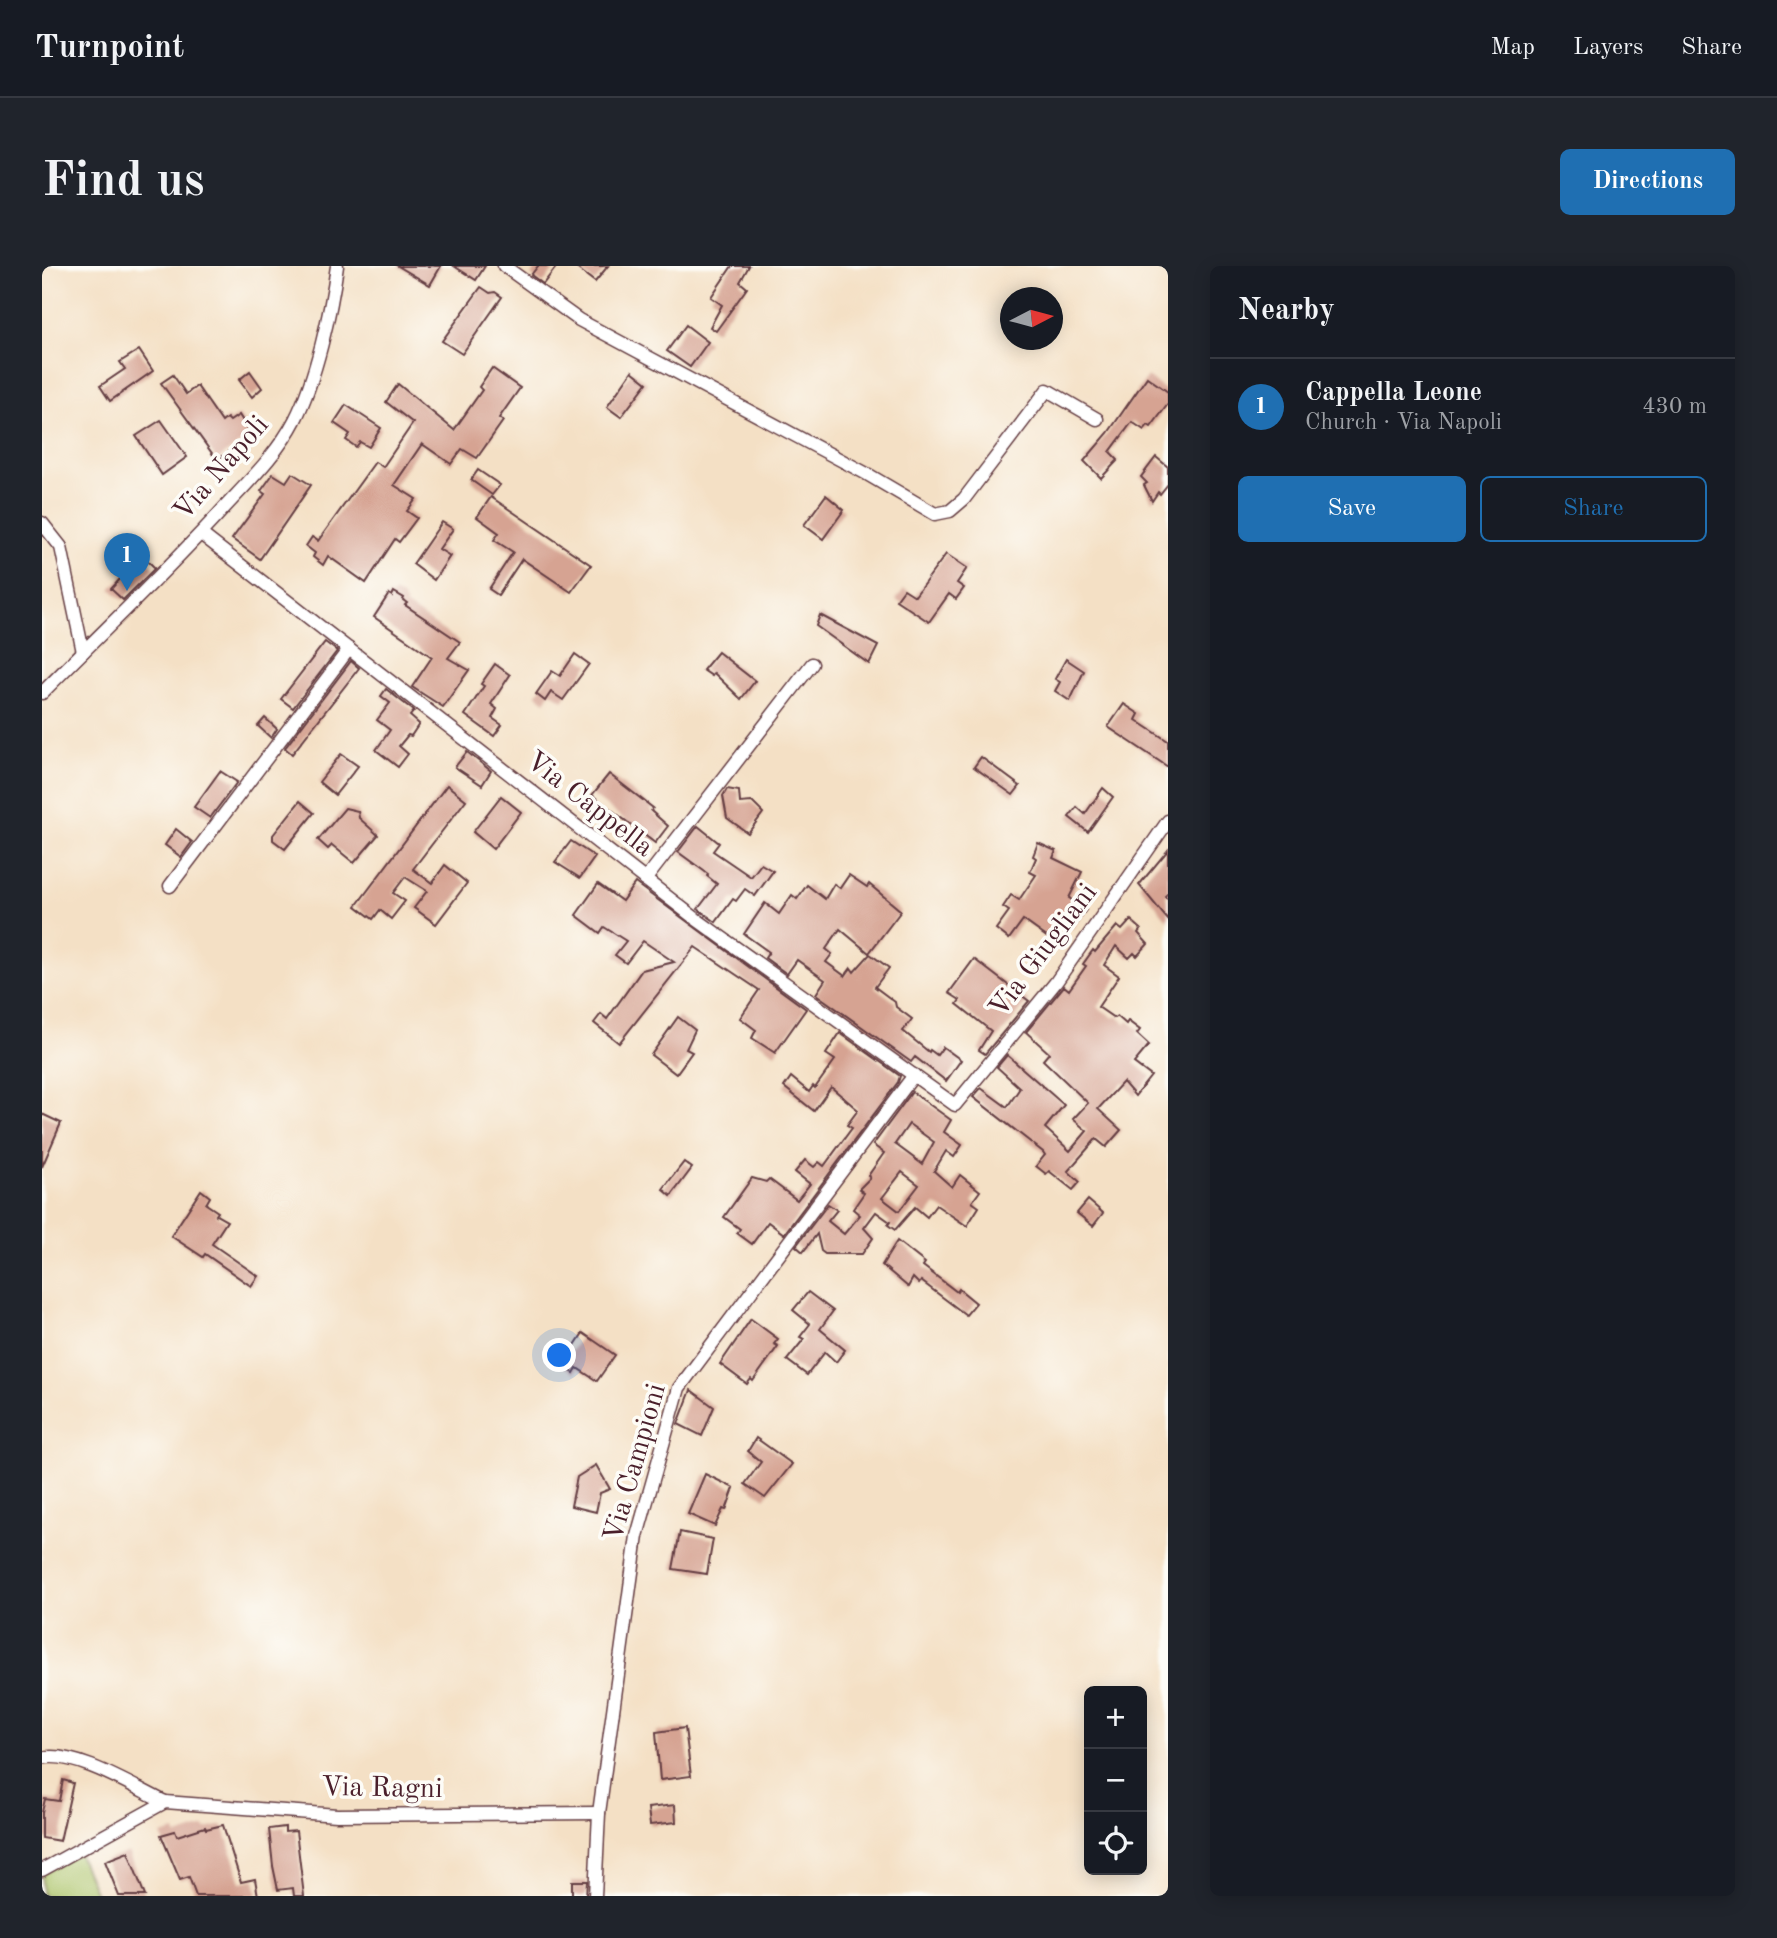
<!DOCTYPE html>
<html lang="en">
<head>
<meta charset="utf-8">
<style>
  :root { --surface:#171b24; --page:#20242c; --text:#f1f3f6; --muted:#9ea1a6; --line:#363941; --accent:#1f6fb2 }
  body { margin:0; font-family:"Old Standard TT",serif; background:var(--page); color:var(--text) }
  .controls { position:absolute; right:21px; bottom:21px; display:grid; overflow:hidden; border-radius:10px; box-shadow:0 4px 18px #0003 }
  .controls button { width:63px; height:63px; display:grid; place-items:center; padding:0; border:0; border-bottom:2px solid var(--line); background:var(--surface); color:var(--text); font:35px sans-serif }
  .compass { position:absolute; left:958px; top:21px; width:63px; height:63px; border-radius:50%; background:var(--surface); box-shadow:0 4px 18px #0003; rotate:84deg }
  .you { position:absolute; left:518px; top:1090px; width:24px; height:24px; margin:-18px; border:5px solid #fff; border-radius:50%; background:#1a73e8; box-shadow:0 0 0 10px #1a73e833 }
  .badge { display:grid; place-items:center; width:46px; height:46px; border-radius:50%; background:var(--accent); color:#fff; font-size:23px; font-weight:700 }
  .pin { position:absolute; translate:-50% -58px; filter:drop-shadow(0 2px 4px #0008) }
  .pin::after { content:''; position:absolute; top:37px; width:24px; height:21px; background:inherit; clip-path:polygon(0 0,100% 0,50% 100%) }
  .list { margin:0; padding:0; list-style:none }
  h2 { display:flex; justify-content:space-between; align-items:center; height:91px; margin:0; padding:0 28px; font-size:30px }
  h2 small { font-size:23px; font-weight:400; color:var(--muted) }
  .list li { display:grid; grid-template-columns:46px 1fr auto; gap:21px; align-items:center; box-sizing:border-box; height:98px; padding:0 28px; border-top:2px solid var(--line) }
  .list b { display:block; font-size:26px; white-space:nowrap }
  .list p { margin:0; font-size:23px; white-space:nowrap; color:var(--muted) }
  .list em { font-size:23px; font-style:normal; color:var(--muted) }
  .actions { display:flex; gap:14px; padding:21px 28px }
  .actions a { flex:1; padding:16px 0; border:2px solid var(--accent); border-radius:10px; text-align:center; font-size:24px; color:var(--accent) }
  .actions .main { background:var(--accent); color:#fff }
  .icon { flex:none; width:38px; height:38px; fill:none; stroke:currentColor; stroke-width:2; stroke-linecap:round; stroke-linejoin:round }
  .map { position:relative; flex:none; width:1126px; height:1630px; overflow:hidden; border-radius:10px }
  header { display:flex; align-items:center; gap:42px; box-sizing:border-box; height:98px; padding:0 35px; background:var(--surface); border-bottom:2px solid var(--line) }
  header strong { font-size:33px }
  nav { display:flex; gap:38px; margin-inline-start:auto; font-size:24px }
  .intro { display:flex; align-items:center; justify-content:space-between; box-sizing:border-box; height:168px; padding:0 42px }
  h1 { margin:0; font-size:49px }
  .button { padding:18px 32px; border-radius:10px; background:var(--accent); color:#fff; font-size:24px; font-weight:700 }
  main { display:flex; gap:42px; padding:0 42px }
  aside { flex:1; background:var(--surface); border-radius:10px; box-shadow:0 4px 18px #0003 }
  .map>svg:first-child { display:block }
</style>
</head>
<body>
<header>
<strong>Turnpoint</strong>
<nav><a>Map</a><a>Layers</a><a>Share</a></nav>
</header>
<div class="intro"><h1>Find us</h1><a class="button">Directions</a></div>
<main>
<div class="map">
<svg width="1126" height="1630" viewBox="0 0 1126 1630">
  <rect width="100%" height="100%" fill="#fdfcf7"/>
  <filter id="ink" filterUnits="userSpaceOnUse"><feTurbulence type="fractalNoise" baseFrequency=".0143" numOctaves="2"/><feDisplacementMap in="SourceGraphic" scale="14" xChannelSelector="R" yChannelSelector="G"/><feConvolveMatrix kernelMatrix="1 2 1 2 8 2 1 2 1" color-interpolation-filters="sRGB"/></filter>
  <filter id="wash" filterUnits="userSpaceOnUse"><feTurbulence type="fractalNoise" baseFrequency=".00686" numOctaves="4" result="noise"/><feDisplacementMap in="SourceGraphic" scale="28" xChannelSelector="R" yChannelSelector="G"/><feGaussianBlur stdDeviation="1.57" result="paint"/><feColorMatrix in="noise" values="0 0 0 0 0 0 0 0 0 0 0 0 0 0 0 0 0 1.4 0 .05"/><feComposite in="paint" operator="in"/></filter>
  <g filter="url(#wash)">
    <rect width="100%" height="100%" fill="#f4e0c5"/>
    <path fill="#aac368" stroke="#7a714a" stroke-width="2" d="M36,1587L55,1630H0V1607Z"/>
    <g id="blocks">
      <g fill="#d6a392" fill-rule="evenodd">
        <path d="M356,0H399L388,19Z"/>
        <path d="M412,0H443L434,14Z"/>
        <path d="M496,0H515L501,18L489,9Z"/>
        <path d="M532,0H566L553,16Z"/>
        <path d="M690,0H707L698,16L705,22L674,65L668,61L680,39L669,31Z"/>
        <path d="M439,21L448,27L453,26L460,31L420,88L400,75Z"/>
        <path d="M644,59L666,76L648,101L625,85Z"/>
        <path d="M97,84L111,105L68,135L58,120L83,103L78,96Z"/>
        <path d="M450,102L478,122L457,152L461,155L435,192L420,183L409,198L380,178L352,219L374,233L365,245L375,252L357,276L353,273L324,317L286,290L281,299L271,291L273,287L264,280L270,271L276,275L333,196L341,201L371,157L344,136L356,118L412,164L440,124L437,121Z"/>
        <path d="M208,105L220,122L210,131L197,114Z"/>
        <path d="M590,105L605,117L579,151L565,141Z"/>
        <path d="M131,109L144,128L155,120L180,156L185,152L188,155L197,149L210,169L175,194L119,117Z"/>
        <path d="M1105,111L1126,126V138L1109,161L1106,159L1102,164L1090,156L1068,186L1076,194L1059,212L1042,195L1066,167Z"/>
        <path d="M304,139L339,162L327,181L318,176L314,181L304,174L308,168L292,157Z"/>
        <path d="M119,154L145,191L120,209L94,170Z"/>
        <path d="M1114,191L1126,201V218L1118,228L1116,226L1110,235L1102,219L1105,217L1099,211Z"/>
        <path d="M436,204L458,219L450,229L429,214Z"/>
        <path d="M250,207L269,219L218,293L190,273L223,228L219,225L231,208L244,216Z"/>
        <path d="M784,229L802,244L781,273L762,259Z"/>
        <path d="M449,231L549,299L529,326L480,293L456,329L447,323L471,286L452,274L457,267L435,251Z"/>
        <path d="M400,256L411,263L397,283L408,290L392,314L371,298Z"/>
        <path d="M904,288L925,302L915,317L922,322L914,333L907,328L887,356L854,334L862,323L873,330Z"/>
        <path d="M100,289L113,302L81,334L69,323Z"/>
        <path d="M352,326L362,332L361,334L365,337L363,339L418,376L406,392L427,404L401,441L370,421L390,391L332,351L347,328L350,330Z"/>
        <path d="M778,349L836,380L827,398L774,360Z"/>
        <path d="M283,376L295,385L251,442L239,433Z"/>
        <path d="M676,386L713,415L699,433L672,407L670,410L661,404Z"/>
        <path d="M533,388L547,398L521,434L509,426L503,435L494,428L510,405L518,410Z"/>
        <path d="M1024,393L1042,405L1028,435L1013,425L1018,416L1013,413Z"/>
        <path d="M309,395L317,402L250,488L243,482Z"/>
        <path d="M453,398L468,409L449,438L455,443L450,452L460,459L452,470L423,449L442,420L439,418Z"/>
        <path d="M344,423L372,445L368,450L377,458L369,470L366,469L357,480L366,488L356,501L334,484L348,464L335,454L348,437L339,430Z"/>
        <path d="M1082,438L1097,448L1094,454L1126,475V501L1066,461Z"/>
        <path d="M223,452L235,463L229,472L216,460Z"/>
        <path d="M425,486L449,505L440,519L413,501Z"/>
        <path d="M299,488L316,500L293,529L277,516Z"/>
        <path d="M939,491L978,520L971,529L932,501Z"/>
        <path d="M178,505L195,516L168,552L152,541Z"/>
        <path d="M567,508L611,542L609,545L626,560L613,577L550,529Z"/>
        <path d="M405,519L424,534L371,603L390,617L403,599L425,617L394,658L372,642L385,625L363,611L351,627L363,635L349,653L338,644L331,653L314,640Z"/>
        <path d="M1061,522L1071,531L1046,566L1027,551L1035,541L1043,548Z"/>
        <path d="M685,523L697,525L698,537L710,536L721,547L706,567L685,552L681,530Z"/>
        <path d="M459,530L479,546L451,583L431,566Z"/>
        <path d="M258,535L272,547L243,583L231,574V569Z"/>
        <path d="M303,542L316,545L317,552L336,569L312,597L290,579L286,583L276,574Z"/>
        <path d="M656,560L677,577L671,585L709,611L719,598L731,605L713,630L703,623L694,635L691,633L674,656L656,643L675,618L665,610L666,608L636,586Z"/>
        <path d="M134,563L150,576L139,591L123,579Z"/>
        <path d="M529,575L553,591L538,612L513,596Z"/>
        <path d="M996,577L1014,585L1011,592L1040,606L1027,632L1044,644L1030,663L1024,659L1019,664L1017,662L1009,674L981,654L967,673L954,663L967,645L961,641L969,629L977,634L994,609L988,606L994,592L991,590Z"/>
        <path d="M1126,584V627L1123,630L1126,634V654L1097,619Z"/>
        <path d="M807,609L825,621L827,618L859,645L827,687L798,663L784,683L790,688L784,696L803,710L809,702L812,706L828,688L847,702L833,721L853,736L854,741L870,753L861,765L887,786L888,784L895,789L901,781L919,794L904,815L873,791L869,796L774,728L783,714L755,694L745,708L723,692L727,686L702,668L723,637L737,648L750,629L755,633L765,619L783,633L792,618L798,622Z"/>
        <path d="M593,617L764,743L733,787L710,772L714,764L698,752L717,724L653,681L577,777L552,757L559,748L565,753L600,704L632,696L601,675L584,697L573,689L584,675L562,661L558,667L534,649L556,618L580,635Z"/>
        <path d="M1089,654L1099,663L1096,667L1106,678L1095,690L1092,687L1087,692L1074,680L1062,699L1077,710L1056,741L1072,752L1075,750L1084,758L1086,755L1098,764L1095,768L1107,779L1092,797L1109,810L1093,830L1081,816L1056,843L1079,864L1064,881L1054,873L1026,905L1038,916L1031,924L1007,905L1004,908L994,900L1003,889L1001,886L931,831L939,822L965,841L978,822L955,801L965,789L1022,839L1003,862L1028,885L1045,865L1031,853L1046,837L1001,794L1007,787L984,766L1022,720L1027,724L1044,700L1041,698L1051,684L1053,686L1075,660L1080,664Z"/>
        <path d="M932,693L987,735L943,788L937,784L949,765L915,738L918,734L907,727Z"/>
        <path d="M636,751L653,764L644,783L650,786L634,808L609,789Z"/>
        <path d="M798,767L858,810L856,816L742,968L726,956L710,978L695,967L698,963L682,951L710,912L724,916L727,913L755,934L768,918L753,906L763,894L772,901L777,896L782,900L810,862L805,859L816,844L789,821L772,845L742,821L749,811L767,826L771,820L773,822L793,794L784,788Z"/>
        <path d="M870,826L909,854L902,866L920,879L912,891L904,885L892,905L910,921L918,909L938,925L930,936L937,941L925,960L894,939L885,951L873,941L853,964L846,959L848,956L834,946L822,962L831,972L820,988H783L779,985L775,968L761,986L754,980L786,938L795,944L786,955L802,968L818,949L811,943L822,927L817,923L828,912L826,910L842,887L831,879ZM867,858L892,876L880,898L853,878ZM860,906L877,919L857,945L840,932Z"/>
        <path d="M0,848L19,857L0,901Z"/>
        <path d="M642,896L650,902L629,930L621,923Z"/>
        <path d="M159,924L168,931L164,938L176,946L174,949L185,955L170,978L216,1010L209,1020L163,988L161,991L129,970Z"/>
        <path d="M1046,934L1061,947L1051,960L1035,947Z"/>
        <path d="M855,975L883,997L881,1000L915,1026L917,1023L934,1037L924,1049L879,1015L877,1018L871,1012L866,1021L840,999Z"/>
        <path d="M766,1026L791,1045L778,1063L803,1084L794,1096L783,1086L765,1109L745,1094L762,1073L758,1071L768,1058L751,1044Z"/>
        <path d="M709,1053L736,1073L732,1078L736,1080L711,1115L709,1113L705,1118L678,1098Z"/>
        <path d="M541,1067L573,1089L555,1115L535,1102L532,1107L520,1099Z"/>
        <path d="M649,1124L672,1141L660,1170L636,1158Z"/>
        <path d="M714,1172L750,1198L723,1232L703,1218L719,1196L706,1185Z"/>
        <path d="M554,1199L568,1223L558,1227L554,1246L529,1240L535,1211Z"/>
        <path d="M663,1208L692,1222L684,1244L681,1243L673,1260L646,1248Z"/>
        <path d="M638,1266L671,1273L665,1308L631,1303Z"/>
        <path d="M643,1462L649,1510L618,1514L614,1466Z"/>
        <path d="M21,1514L31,1517L18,1575L0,1572V1546L3,1533L17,1535Z"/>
        <path d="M633,1539L634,1556L608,1559L606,1542Z"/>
        <path d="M181,1559L199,1616L213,1613L216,1630H154L147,1611L138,1614L119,1569L133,1565L135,1570L163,1561L164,1563Z"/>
        <path d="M243,1561V1566L254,1565L262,1630H252L251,1622L236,1624L231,1600L227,1563Z"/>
        <path d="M86,1586L103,1630H77L63,1595Z"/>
        <path d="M530,1615H545L544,1630H530Z"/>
      </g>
    </g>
  </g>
  <g filter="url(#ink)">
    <use href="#blocks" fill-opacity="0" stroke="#643c42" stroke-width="2"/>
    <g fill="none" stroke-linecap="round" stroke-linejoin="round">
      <g stroke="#643c42" stroke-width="15">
        <g id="street">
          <path d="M462,0L537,54L825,208L893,248L908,245L922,233L1005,124L1055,153"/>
          <path d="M0,257L19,281L41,386"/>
          <path d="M159,268L654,653L913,839L1014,716L1126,555"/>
          <path d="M0,427C61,365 125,305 183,241C208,214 236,187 253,154C274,113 289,45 295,0"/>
          <path d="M603,614L770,398"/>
          <path d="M128,620L307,383"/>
          <path d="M0,1492C32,1484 92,1521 123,1536"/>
          <path d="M0,1604L123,1536L295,1549L557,1547"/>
          <path d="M553,1630L557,1547L595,1270L637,1122L872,809"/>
        </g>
      </g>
      <use href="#street" stroke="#fff" stroke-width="12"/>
    </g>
  </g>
  <g text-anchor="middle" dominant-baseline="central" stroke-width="7" stroke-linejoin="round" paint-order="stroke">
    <g font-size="28" fill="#4a1f2b" stroke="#fdfcf7">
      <text transform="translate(180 203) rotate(-49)">Via Napoli</text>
      <text transform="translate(547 539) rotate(38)">Via Cappella</text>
      <text transform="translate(1002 685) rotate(-53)">Via Giugliani</text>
      <text transform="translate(594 1197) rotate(-74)">Via Campioni</text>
      <text transform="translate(340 1523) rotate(1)">Via Ragni</text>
    </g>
  </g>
</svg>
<div class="controls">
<button>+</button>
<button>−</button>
<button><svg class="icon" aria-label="locate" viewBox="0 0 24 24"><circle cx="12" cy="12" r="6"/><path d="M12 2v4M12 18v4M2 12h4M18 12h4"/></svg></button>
</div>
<svg class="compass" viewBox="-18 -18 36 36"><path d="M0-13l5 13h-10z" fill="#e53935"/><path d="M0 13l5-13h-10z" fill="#9ea1a6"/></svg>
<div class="you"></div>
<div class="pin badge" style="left:85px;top:325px">1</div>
</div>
<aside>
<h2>Nearby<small></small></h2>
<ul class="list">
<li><span class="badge">1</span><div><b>Cappella Leone</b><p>Church · Via Napoli</p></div><em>430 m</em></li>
</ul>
<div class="actions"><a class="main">Save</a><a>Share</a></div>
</aside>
</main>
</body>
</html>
